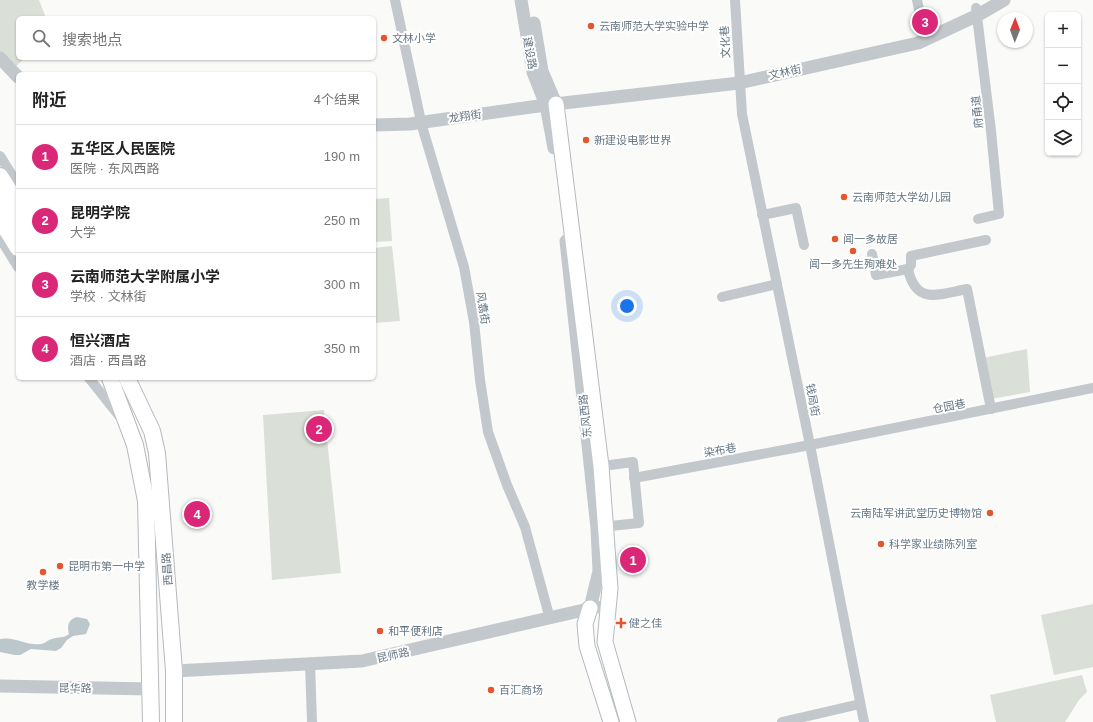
<!DOCTYPE html>
<html lang="zh">
<head>
<meta charset="utf-8">
<style>
  :root { --surface:#fff; --page:#f2f2f2; --text:#222; --muted:#767676; --line:#e0e0e0; --accent:#db2777 }
  body { margin:0; font-family:Helvetica,"Noto Sans SC",sans-serif; background:var(--page); color:var(--text) }
  .controls { position:absolute; right:12px; top:12px; display:grid; overflow:hidden; border-radius:6px; box-shadow:0 1px 3px #0004 }
  .controls button { width:36px; height:36px; display:grid; place-items:center; padding:0; border:0; border-bottom:1px solid var(--line); background:var(--surface); color:var(--text); font:20px sans-serif }
  .compass { position:absolute; left:997px; top:12px; width:36px; height:36px; border-radius:50%; background:var(--surface); box-shadow:0 1px 3px #0004; rotate:1deg }
  .you { position:absolute; left:627px; top:306px; width:14px; height:14px; margin:-10px; border:3px solid #fff; border-radius:50%; background:#1a73e8; box-shadow:0 0 0 6px #1a73e833 }
  .badge { display:grid; place-items:center; width:26px; height:26px; border-radius:50%; background:var(--accent); color:#fff; font-size:13px; font-weight:700 }
  .pin { position:absolute; translate:-50% -50%; border:2px solid #fff; box-shadow:0 1px 4px #0006 }
  .list { margin:0; padding:0; list-style:none }
  h2 { display:flex; justify-content:space-between; align-items:center; height:52px; margin:0; padding:0 16px; font-size:17px }
  h2 small { font-size:13px; font-weight:400; color:var(--muted) }
  .list li { display:grid; grid-template-columns:26px 1fr auto; gap:12px; align-items:center; box-sizing:border-box; height:64px; padding:0 16px; border-top:1px solid var(--line) }
  .list b { display:block; font-size:15px; white-space:nowrap }
  .list p { margin:0; font-size:13px; white-space:nowrap; color:var(--muted) }
  .list em { font-size:13px; font-style:normal; color:var(--muted) }
  .icon { flex:none; width:22px; height:22px; fill:none; stroke:currentColor; stroke-width:2; stroke-linecap:round; stroke-linejoin:round }
  .map { position:relative; flex:none; width:1093px; height:722px; overflow:hidden }
  .search { position:absolute; background:var(--surface); box-shadow:0 1px 3px #0004; left:16px; top:16px; width:360px; height:44px; display:flex; align-items:center; gap:10px; box-sizing:border-box; padding:0 14px; border-radius:6px; color:var(--muted); font-size:15px }
  .panel { position:absolute; background:var(--surface); box-shadow:0 1px 3px #0004; left:16px; top:72px; width:360px; height:308px; border-radius:6px }
  .map>svg:first-child { display:block }
</style>
</head>
<body>
<div class="map">
<svg width="1093" height="722" viewBox="0 0 1093 722">
  <rect width="100%" height="100%" fill="#fafaf8"/>
  <g fill="#dadfd7">
    <path d="M0,0H39L46,18H18V58H25L13,69L0,55Z"/>
    <path d="M389,198L392,241L374,242V199Z"/>
    <path d="M392,246L400,321L374,323V248Z"/>
    <path d="M1027,349L1030,392L991,399L983,358Z"/>
    <path d="M324,410L341,573L272,580L263,415Z"/>
    <path d="M1093,604V667L1054,675L1041,615Z"/>
    <path d="M1082,675L1087,692L1079,700L1065,722H996L990,695Z"/>
  </g>
  <path fill="#bbc7cb" d="M77,617L87,619L90,624L86,634L73,636L67,640L61,648L56,651L31,649L20,655H15L0,652V639C15,636 26,646 41,644C45,644 47,640 52,639C59,636 63,639 69,634C67,626 68,619 77,617Z"/>
  <g fill="none" stroke-linecap="round" stroke-linejoin="round">
    <g stroke="#b3babf" stroke-width="17">
      <g id="secondary">
        <path d="M556,104L601,466L610,588L605,642L628,722"/>
        <path d="M590,608L585,624L587,646L611,722"/>
      </g>
    </g>
    <g stroke="#b5babe" stroke-width="18">
      <g id="primary">
        <path d="M0,176L18,204"/>
        <path d="M0,198L18,226"/>
        <path d="M0,219L18,248"/>
        <path d="M110,378L135,445L146,501L151,722"/>
        <path d="M127,378L152,431L157,453L174,671V722"/>
      </g>
    </g>
    <g stroke="#c3c8cc" stroke-width="10">
      <path d="M395,0L422,126L464,267L474,322L480,380L488,432L507,485L525,527L550,619"/>
      <path d="M735,0L742,114L810,445L864,722"/>
      <path d="M917,0L925,39"/>
      <path d="M976,8L991,131L999,214L978,219"/>
      <path d="M0,156L18,185"/>
      <path d="M762,215L796,208L804,245"/>
      <path d="M0,238L18,267"/>
      <path d="M872,254L876,275L908,269C916,306 939,294 967,289L991,409"/>
      <path d="M908,269L911,265V256L986,240"/>
      <path d="M722,297L777,284"/>
      <path d="M89,378L120,417"/>
      <path d="M595,467L633,462L639,523L601,527"/>
      <path d="M634,478L810,445L1093,388"/>
      <path d="M310,663L312,722"/>
      <path d="M782,722L860,704"/>
    </g>
    <g stroke="#c3c8cc" stroke-width="13">
      <path d="M521,0L533,72L546,105L554,148"/>
      <path d="M534,23L542,71L556,104"/>
      <path d="M0,58L18,77"/>
      <path d="M374,125L410,124L546,105L739,83L918,43L978,15L1004,0"/>
      <path d="M566,241L597,528L599,571L590,608"/>
      <path d="M174,671L362,661L597,607"/>
      <path d="M0,686L150,689"/>
    </g>
    <use href="#secondary" stroke="#fff" stroke-width="15"/>
    <use href="#primary" stroke="#fff" stroke-width="16"/>
  </g>
  <g fill="#e4572e" stroke="#fff" stroke-width="1.5">
    <circle cx="591" cy="26" r="4"/>
    <circle cx="384" cy="38" r="4"/>
    <circle cx="586" cy="140" r="4"/>
    <circle cx="844" cy="197" r="4"/>
    <circle cx="835" cy="239" r="4"/>
    <circle cx="853" cy="251" r="4"/>
    <circle cx="990" cy="513" r="4"/>
    <circle cx="881" cy="544" r="4"/>
    <circle cx="60" cy="566" r="4"/>
    <circle cx="43" cy="572" r="4"/>
    <path d="M619 617h4v4h4v4h-4v4h-4v-4h-4v-4h4z"/>
    <circle cx="380" cy="631" r="4"/>
    <circle cx="491" cy="690" r="4"/>
  </g>
  <g text-anchor="middle" dominant-baseline="central" stroke-width="4" stroke-linejoin="round" paint-order="stroke">
    <g font-size="11" fill="#657683" stroke="#fff" text-anchor="start">
      <text x="599" y="26">云南师范大学实验中学</text>
      <text x="392" y="38">文林小学</text>
      <text x="594" y="140">新建设电影世界</text>
      <text x="852" y="197">云南师范大学幼儿园</text>
      <text x="843" y="239">闻一多故居</text>
      <text x="853" y="264" text-anchor="middle">闻一多先生殉难处</text>
      <text x="982" y="513" text-anchor="end">云南陆军讲武堂历史博物馆</text>
      <text x="889" y="544">科学家业绩陈列室</text>
      <text x="68" y="566">昆明市第一中学</text>
      <text x="43" y="585" text-anchor="middle">教学楼</text>
      <text x="629" y="623">健之佳</text>
      <text x="388" y="631">和平便利店</text>
      <text x="499" y="690">百汇商场</text>
    </g>
    <g font-size="11" fill="#657683" stroke="#fff">
      <text transform="translate(725 42) rotate(-93)">文化巷</text>
      <text transform="translate(530 53) rotate(80)">建设路</text>
      <text transform="translate(785 72) rotate(-13)">文林街</text>
      <text transform="translate(977 112) rotate(-96)">府甬道</text>
      <text transform="translate(465 116) rotate(-8)">龙翔街</text>
      <text transform="translate(483 308) rotate(81)">风翥街</text>
      <text transform="translate(813 400) rotate(79)">钱局街</text>
      <text transform="translate(949 406) rotate(-11)">仓园巷</text>
      <text transform="translate(585 416) rotate(-96)">东风西路</text>
      <text transform="translate(720 450) rotate(-10)">染布巷</text>
      <text transform="translate(167 569) rotate(-94)">西昌路</text>
      <text transform="translate(393 655) rotate(-13)">昆师路</text>
      <text transform="translate(75 688) rotate(1)">昆华路</text>
    </g>
  </g>
</svg>
<div class="controls">
<button>+</button>
<button>−</button>
<button><svg class="icon" aria-label="locate" viewBox="0 0 24 24"><circle cx="12" cy="12" r="6"/><path d="M12 2v4M12 18v4M2 12h4M18 12h4"/></svg></button>
<button><svg class="icon" aria-label="layers" viewBox="0 0 24 24"><path d="M12 4l9 5-9 5-9-5zM3 14l9 5 9-5"/></svg></button>
</div>
<svg class="compass" viewBox="-18 -18 36 36"><path d="M0-13l5 13h-10z" fill="#e53935"/><path d="M0 13l5-13h-10z" fill="#767676"/></svg>
<div class="you"></div>
<div class="pin badge" style="left:633px;top:560px">1</div>
<div class="pin badge" style="left:319px;top:429px">2</div>
<div class="pin badge" style="left:925px;top:22px">3</div>
<div class="pin badge" style="left:197px;top:514px">4</div>
<div class="search"><svg class="icon" aria-label="search" viewBox="0 0 24 24"><circle cx="10" cy="10" r="6"/><path d="M15 15l6 6"/></svg>搜索地点</div>
<section class="panel">
<h2>附近<small>4个结果</small></h2>
<ul class="list">
<li><span class="badge">1</span><div><b>五华区人民医院</b><p>医院 · 东风西路</p></div><em>190 m</em></li>
<li><span class="badge">2</span><div><b>昆明学院</b><p>大学</p></div><em>250 m</em></li>
<li><span class="badge">3</span><div><b>云南师范大学附属小学</b><p>学校 · 文林街</p></div><em>300 m</em></li>
<li><span class="badge">4</span><div><b>恒兴酒店</b><p>酒店 · 西昌路</p></div><em>350 m</em></li>
</ul>
</section>
</div>
</body>
</html>
